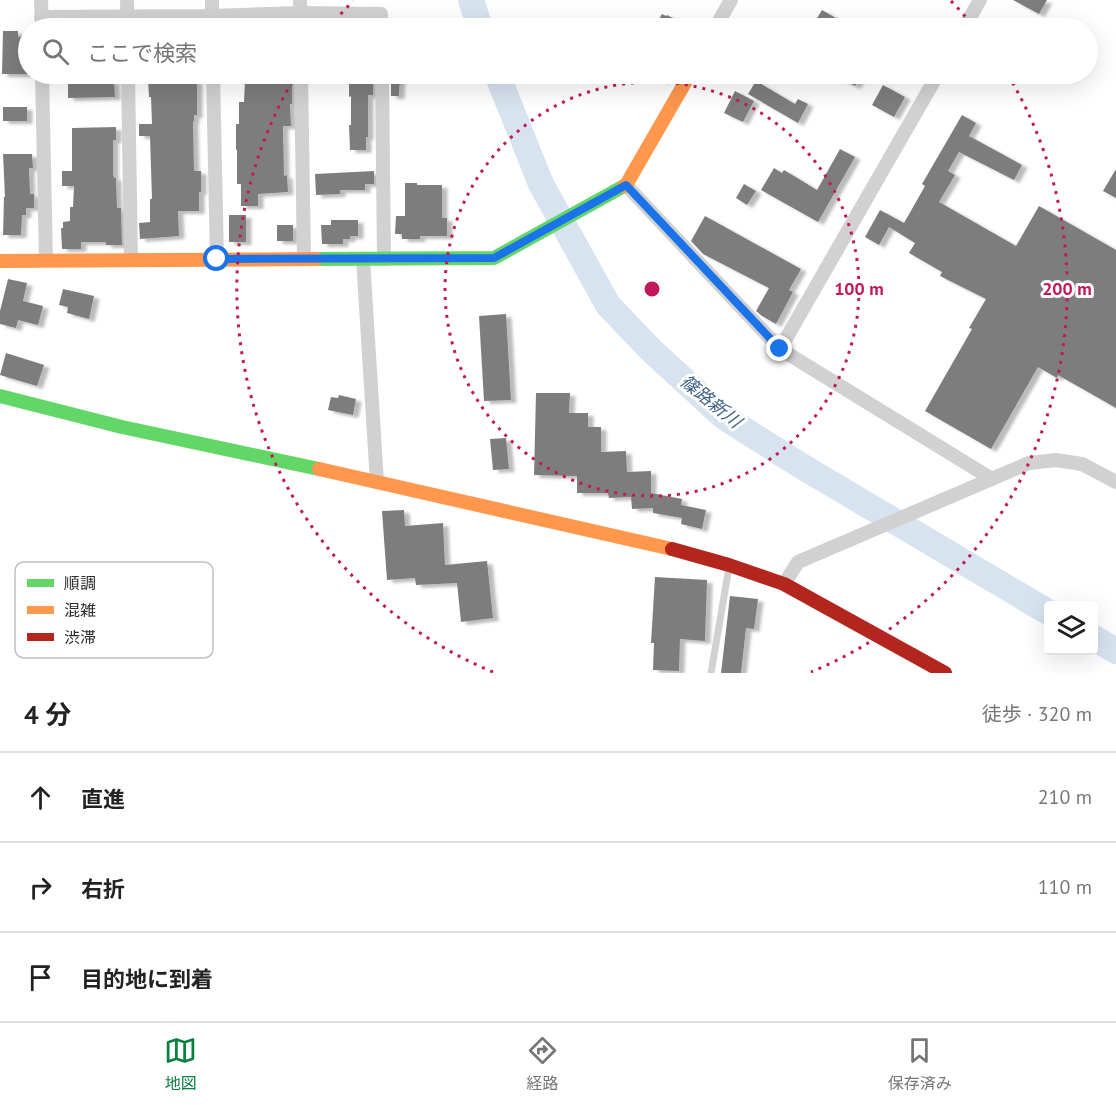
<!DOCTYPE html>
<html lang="ja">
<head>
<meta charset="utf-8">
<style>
  :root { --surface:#fff; --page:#f2f2f2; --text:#222; --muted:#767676; --line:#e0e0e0; --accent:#0b8043 }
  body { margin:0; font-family:"PT Sans","Noto Sans JP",sans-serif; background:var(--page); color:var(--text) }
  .controls { position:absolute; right:18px; bottom:18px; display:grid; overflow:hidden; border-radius:6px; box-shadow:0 6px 24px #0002 }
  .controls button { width:54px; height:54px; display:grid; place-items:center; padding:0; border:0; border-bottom:2px solid var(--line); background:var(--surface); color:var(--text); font:30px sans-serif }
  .stop { position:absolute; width:18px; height:18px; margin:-14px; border:4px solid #1a73e8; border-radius:50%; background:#fff }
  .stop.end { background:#1a73e8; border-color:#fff; box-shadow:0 2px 6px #0008 }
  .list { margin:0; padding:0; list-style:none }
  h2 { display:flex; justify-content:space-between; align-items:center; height:78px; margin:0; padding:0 24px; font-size:26px }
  h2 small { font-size:20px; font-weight:400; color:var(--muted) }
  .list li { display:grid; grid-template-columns:39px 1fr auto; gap:18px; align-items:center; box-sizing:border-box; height:90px; padding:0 24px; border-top:2px solid var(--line) }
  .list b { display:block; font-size:22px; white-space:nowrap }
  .list em { font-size:20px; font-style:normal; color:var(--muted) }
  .icon { flex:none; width:33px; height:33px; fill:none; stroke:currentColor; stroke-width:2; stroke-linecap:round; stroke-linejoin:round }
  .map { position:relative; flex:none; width:1116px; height:673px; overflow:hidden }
  .search { position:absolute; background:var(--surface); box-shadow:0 6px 24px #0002; left:18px; right:18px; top:18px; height:66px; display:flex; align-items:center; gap:15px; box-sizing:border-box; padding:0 21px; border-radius:33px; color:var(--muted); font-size:22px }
  .sheet { height:348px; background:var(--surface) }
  nav { display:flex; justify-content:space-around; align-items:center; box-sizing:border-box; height:84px; border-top:2px solid var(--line); background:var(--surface); font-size:16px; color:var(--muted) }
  nav a { display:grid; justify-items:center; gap:3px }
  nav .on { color:var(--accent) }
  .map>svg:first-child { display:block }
</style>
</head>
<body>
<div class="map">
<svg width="1116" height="673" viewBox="0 0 1116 673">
  <defs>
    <filter id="shadow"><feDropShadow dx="5.5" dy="3" stdDeviation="1.5" flood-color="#0004"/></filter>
  </defs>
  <rect width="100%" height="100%" fill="#fff"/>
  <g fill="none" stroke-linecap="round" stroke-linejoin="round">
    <g stroke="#d7e3ef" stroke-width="26">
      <path d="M471,0L480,28"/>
      <path d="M497,74L541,184L608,305L651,350L724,417L803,467L1048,612"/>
      <path d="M1094,638L1116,651"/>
    </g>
  </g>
  <g fill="#7d7d7d" filter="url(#shadow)">
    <path d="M1013,0H1047L1039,14Z"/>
    <path d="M822,10L853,28H811Z"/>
    <path d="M662,14L666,16L667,15L693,28H654Z"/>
    <path d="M3,31H18V37L26,36V55H28V74H2Z"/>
    <path d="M68,74H80V80H88V81L114,80L115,97L68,98Z"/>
    <path d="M391,74H400L399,96H391Z"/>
    <path d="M831,74H862L855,86Z"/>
    <path d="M367,75H373V95H368V137H366V150H350L349,125H351V96L349,97V77L367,76Z"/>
    <path d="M250,77L292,78V104H290L291,126H283L284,176L287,175L288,192L258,194V206H241V184H237V150H236V124H239V102H244L245,79H250Z"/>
    <path d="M148,79L197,80V115H194V121H193L194,171H201V192H199V211H178L179,236L140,239L139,223L150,222V199H152L150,136H139V124H152L151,97H149Z"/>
    <path d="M756,81L795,104L798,99L808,104L798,123L748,94Z"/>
    <path d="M883,85L905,97L894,117L872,105Z"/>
    <path d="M735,91L754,101L743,122L724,113Z"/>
    <rect x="3" y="107" width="24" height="14"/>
    <path d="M962,115L976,123L969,136L1022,165L1014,180L959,152L948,171L955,175L939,202L1016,246L1039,206L1116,250V408L1058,375L1057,378L1038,367L991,449L925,411L972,329L969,328L986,299L940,276L942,272L909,253L915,243L889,227L879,245L865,237L880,210L904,223L925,186L922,184Z"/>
    <path d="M116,127V140H113V173L114,178H116L117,208H121L122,245H106V242H81V249H62L61,228H63V222L70,221V207H73L74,186H62V171H72V128Z"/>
    <path d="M840,149L855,157L818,222L761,190L774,168L782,173L784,170L817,190Z"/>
    <path d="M3,154H32L33,168H29L30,194H34V208H26V215H22L21,235H3L4,197H5Z"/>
    <path d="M1116,169V198L1103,191Z"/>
    <path d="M374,171V184H365V190H340V194L316,195L315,174Z"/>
    <path d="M405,183H417V185H442V218H447V236H420V239H402V234H395L396,216H405Z"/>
    <path d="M744,184L756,191L747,205L736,198Z"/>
    <rect x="229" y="215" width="17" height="27"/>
    <path d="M705,216L801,269L789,290L793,292L776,324L762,316L756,311L769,288L703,254L691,241Z"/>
    <path d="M331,220H358V236H350V239H343V244H322L321,225H331Z"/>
    <rect x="277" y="225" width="16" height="16"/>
    <path d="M8,279L27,283L23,301L43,306L38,325L18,320L16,328L0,324V311Z"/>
    <path d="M63,289L94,296L89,319L67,313L68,307L59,305Z"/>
    <path d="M506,314L511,400L484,401L479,316Z"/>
    <path d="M6,353L44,365L37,386L0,375Z"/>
    <path d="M536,393H570L569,413H588V427H601V452L626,451L627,472L651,471V493L682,499L681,505L706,510L702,529L681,524L682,518L653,513V508L632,509L631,497L609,498L608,493H577V476L534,475Z"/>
    <path d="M339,395L356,399L353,415L328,410L331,397L338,398Z"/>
    <path d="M506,438L509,469L493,470L490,439Z"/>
    <path d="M404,510L405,526L443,523L445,565L487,561L493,618L461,622L457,583L416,585L415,578L387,580L382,511Z"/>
    <path d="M655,577L707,580L705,641L680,639L679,671L653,670L654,643H651Z"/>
    <path d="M730,596L758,599L754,629L746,628L741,673H721Z"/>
  </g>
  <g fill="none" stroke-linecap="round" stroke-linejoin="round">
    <path stroke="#d1d1d1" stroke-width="7" d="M711,673L729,567"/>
    <g stroke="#d1d1d1" stroke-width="14">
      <path d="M41,0L42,28"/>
      <path d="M127,0L128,28"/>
      <path d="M212,0V28"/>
      <path d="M300,0V28"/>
      <path d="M41,17L212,16L300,13L381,14V28"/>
      <path d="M715,28L731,0"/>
      <path d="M964,28L980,0"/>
      <path d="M42,74L46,260"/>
      <path d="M128,74L131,260"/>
      <path d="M213,74L217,259"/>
      <path d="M301,74L304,259"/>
      <path d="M382,74L384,259"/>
      <path d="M626,185L780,349L992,479"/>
      <path d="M363,259L377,482"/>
      <path d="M780,349L938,74"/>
      <path d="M784,584L798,562L1029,463L1056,460L1082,464L1116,482"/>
    </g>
    <g stroke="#63d668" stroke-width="14">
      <path d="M316,259L494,258L624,186"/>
      <path d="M0,396L122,427L319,469"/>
    </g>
    <g stroke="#ff974d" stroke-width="14">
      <path d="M624,186L626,185L690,74"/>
      <path d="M0,261L316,259"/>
      <path d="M319,469L672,549"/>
    </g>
    <path stroke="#b3261e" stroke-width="14" d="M672,549L729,565L784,584L945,673"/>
  </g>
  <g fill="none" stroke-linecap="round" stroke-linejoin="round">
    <path stroke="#1a73e8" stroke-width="8" d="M217,259L494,258L626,185L780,349"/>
  </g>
  <g fill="none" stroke="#c2185b" stroke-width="3" stroke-dasharray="3 6">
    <circle cx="652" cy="289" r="207"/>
    <path d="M493 672A415 415 0 0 1 296 75M329 28A415 415 0 0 1 353 1M951 1A415 415 0 0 1 975 28M1008 75A415 415 0 0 1 811 672"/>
  </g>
  <g text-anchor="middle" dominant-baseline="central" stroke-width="6" stroke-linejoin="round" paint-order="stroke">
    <g font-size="18" font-style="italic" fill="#406388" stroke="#fff">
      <text transform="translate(711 401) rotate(39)">篠路新川</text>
    </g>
  </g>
  <rect x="15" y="562" width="198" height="96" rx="9" fill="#fff" stroke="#c0c0c0" stroke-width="1.5"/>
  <rect x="27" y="579" width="27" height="8" fill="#63d668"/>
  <rect x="27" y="606" width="27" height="8" fill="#ff974d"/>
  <rect x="27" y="633" width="27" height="8" fill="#b3261e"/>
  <g font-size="16" fill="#2c2c2c">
    <text x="64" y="589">順調</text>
    <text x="64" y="616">混雑</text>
    <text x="64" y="643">渋滞</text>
  </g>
  <circle cx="652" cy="289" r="9" fill="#c2185b" stroke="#fff" stroke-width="3"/>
  <g font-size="18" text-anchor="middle" font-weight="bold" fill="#c2185b" stroke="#fff" stroke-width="6" stroke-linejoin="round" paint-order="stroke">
    <text x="859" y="295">100 m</text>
    <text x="1067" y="295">200 m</text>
  </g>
</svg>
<div class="controls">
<button><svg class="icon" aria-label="layers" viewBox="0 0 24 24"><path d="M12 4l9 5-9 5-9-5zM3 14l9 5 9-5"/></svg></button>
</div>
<div class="stop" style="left:217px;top:259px"></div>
<div class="stop end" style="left:780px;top:349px"></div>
<div class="search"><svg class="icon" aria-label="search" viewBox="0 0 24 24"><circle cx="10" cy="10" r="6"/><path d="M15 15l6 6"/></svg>ここで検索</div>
</div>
<section class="sheet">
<h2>4 分<small>徒歩 · 320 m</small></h2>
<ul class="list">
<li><svg class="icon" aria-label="ahead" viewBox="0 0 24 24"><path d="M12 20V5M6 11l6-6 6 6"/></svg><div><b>直進</b></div><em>210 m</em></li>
<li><svg class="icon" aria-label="right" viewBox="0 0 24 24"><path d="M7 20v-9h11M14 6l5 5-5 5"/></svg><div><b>右折</b></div><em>110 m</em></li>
<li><svg class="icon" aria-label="arrive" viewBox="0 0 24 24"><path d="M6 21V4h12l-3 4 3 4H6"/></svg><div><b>目的地に到着</b></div></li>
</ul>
</section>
<nav>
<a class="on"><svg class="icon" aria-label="map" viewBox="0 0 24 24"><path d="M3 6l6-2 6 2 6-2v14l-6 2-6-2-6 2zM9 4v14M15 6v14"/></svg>地図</a>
<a><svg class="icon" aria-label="directions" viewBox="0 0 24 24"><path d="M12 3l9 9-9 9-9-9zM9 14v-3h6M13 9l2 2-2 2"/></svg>経路</a>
<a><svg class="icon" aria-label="saved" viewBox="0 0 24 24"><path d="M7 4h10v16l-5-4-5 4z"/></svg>保存済み</a>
</nav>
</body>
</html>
